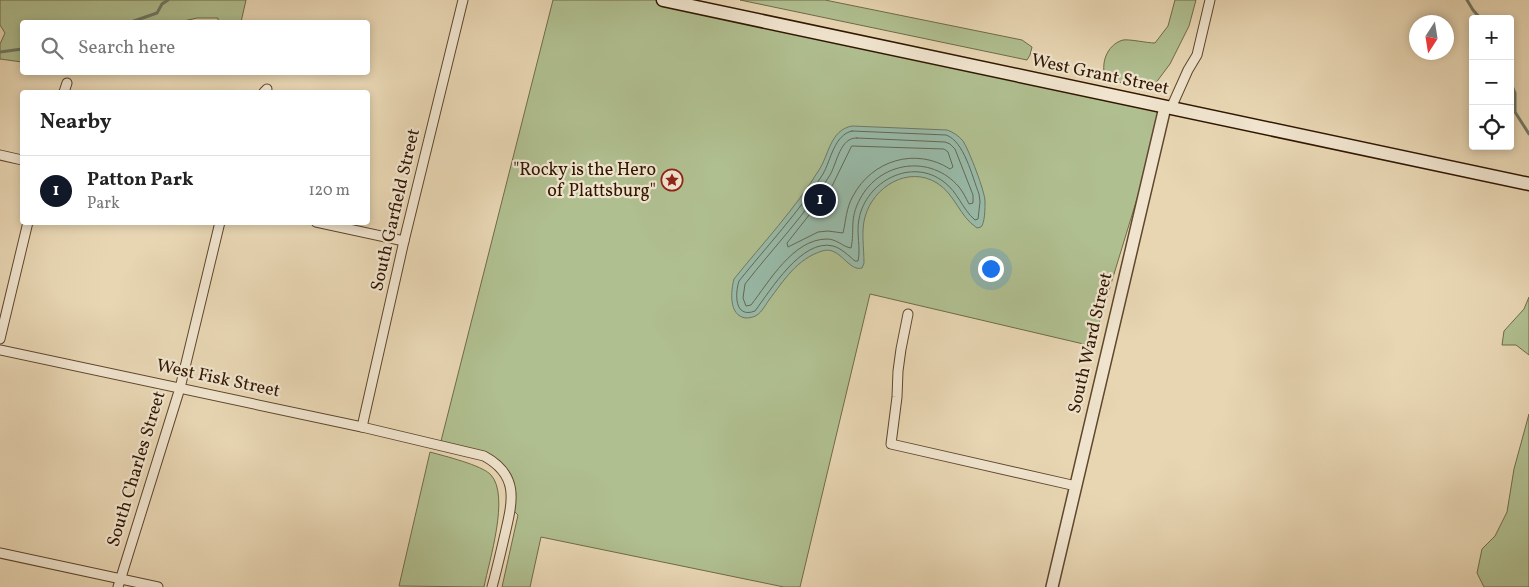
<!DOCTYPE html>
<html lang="en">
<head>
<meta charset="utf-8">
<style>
  :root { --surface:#fff; --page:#f2f2f2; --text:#222; --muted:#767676; --line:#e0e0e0; --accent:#111827 }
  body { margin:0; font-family:Vollkorn,serif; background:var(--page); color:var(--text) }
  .controls { position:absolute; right:15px; top:15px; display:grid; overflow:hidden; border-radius:5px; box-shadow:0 2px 8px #0003 }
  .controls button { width:45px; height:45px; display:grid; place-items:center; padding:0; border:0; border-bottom:1px solid var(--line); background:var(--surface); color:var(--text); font:25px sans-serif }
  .compass { position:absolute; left:1409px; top:15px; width:45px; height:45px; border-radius:50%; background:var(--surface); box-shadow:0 2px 8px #0003; rotate:192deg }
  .you { position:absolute; left:990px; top:268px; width:18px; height:18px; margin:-12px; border:4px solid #fff; border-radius:50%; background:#1a73e8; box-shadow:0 0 0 8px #1a73e833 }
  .badge { display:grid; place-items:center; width:32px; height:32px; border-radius:50%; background:var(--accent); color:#fff; font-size:16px; font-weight:700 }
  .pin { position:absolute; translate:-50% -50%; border:2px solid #fff; box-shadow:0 1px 5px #0006 }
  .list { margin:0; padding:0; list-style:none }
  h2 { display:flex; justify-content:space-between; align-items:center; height:65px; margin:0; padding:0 20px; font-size:21px }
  h2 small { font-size:16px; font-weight:400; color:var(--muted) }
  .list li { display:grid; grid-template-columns:32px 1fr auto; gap:15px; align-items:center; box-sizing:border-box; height:70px; padding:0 20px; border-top:1px solid var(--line) }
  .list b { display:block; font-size:19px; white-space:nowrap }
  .list p { margin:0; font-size:16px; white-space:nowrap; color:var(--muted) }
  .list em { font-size:16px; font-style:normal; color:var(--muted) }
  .icon { flex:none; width:28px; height:28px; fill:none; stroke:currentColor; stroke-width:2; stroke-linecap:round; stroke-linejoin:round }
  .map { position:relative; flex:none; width:1529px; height:587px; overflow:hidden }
  .search { position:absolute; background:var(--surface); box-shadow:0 2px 8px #0003; left:20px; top:20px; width:350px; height:55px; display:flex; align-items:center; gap:12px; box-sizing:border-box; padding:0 18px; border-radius:5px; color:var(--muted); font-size:19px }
  .panel { position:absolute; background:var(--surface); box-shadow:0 2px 8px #0003; left:20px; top:90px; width:350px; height:135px; border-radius:5px }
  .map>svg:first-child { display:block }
</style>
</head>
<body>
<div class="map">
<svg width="1529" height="587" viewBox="0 0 1529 587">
  <rect width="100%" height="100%" fill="#e8d6b3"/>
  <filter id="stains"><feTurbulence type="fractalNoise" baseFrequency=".004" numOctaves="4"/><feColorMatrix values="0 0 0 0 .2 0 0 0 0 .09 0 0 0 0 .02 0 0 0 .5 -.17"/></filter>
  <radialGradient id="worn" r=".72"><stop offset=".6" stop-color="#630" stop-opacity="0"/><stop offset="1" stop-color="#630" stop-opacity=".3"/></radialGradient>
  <g fill="#b0bf90" stroke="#706a48">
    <path d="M0,0H246L241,22H218V18H197L179,22H22V62L0,59V44L5,33L0,25Z"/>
    <path d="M553,0H664L1165,107L1092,346L870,294L800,587H784L541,537L530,587H502L518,515L511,508L500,466L440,445Z"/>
    <path d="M740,0H825L1022,40L1032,47L1030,55L1027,60Z"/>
    <path d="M1175,0H1196L1189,26L1170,64L1155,84L1143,88L1106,79C1100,65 1106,45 1123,40C1130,39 1147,43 1155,43L1168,26Z"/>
    <path d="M1529,297V355L1516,345H1502L1504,331L1524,309Z"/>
    <path d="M1529,414V587H1484L1477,573L1482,549L1495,536L1507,512L1514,469Z"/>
    <path d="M430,452C444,456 482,465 491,475C510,496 489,561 484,587L399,586Z"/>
  </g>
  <path fill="#98baa8" stroke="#6f7865" d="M852,126L947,130C953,132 959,136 963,141C969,150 985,192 985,201C985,208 985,223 981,227L977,228C959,216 955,194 937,183C908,165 873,187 865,217C861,231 864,248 864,263L862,268C848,272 840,245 822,251C797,259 784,280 769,300C766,304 762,312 757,315C755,317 749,318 746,318C728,316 731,290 734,279C763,243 795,209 819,170C829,155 830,130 852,126Z"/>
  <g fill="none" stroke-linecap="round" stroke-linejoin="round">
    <g stroke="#646854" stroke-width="1">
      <path d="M852,131L946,135C964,141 972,176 979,194L980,202L978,219L975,220C962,209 958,192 944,182C912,157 866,181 859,219C856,233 861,248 858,261H855C849,256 841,248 833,246C802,238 770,291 755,311C734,319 735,293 739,281C767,246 799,212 823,174C831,160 834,135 852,131Z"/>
      <path d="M857,138L945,142L950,144L955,149L973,195V203L969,204C966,198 963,192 959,187C931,154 880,161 860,199C849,219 855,230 851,248C843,247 837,239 827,239C793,239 769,282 751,305L746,306L743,298L745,284C773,248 806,214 830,175C837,163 840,137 857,138Z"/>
      <path d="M852,146L944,149L948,152L953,167L950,169C916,147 872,160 853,196C846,208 846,221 843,233L828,231L818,232L788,247L787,243L832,186Z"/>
    </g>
    <g stroke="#6f7865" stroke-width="3">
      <path d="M1467,0L1473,10L1481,19"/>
      <path d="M131,22L157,13L162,4L168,0"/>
      <path d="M0,52L22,49"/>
      <path d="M1510,81L1515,93V112L1529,134"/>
    </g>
    <g stroke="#5f462d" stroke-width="11">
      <g id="minor">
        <path d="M64,92L67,83"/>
        <path d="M264,92L267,89"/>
        <path d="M1171,108L1188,70L1197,55L1210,0"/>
        <path d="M0,155L22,160"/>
        <path d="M316,222L404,241"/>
        <path d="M908,314L901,349L898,371L897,397L891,444L1076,486"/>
        <path d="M0,339L28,222"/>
        <path d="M0,350L362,427L484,456C519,475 513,500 505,534C501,551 497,569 492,587"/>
        <path d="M362,427L404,241L463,0"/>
        <path d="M0,553L158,587"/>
        <path d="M118,587L180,388L220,222"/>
      </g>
    </g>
    <g stroke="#5f462d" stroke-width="14">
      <path id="tertiary" d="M1052,587L1165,107"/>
    </g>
    <g stroke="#311600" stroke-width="15">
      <path id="secondary" d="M663,0L1529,184"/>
    </g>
    <use href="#minor" stroke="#f0e4ce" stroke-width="9"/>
    <use href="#tertiary" stroke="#f0e4ce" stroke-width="11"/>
    <use href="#secondary" stroke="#f0e4ce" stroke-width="12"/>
  </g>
  <defs>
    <g id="sight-ring" transform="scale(1.125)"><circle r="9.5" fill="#f0e4ce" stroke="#8f2418" stroke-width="1.5"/><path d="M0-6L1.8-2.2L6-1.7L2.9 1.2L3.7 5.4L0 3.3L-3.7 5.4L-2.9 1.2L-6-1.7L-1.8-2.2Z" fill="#8f2418"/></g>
  </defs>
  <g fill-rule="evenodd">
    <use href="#sight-ring" x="672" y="180"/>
  </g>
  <g text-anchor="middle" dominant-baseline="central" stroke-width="4.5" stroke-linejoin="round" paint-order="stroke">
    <g font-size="18" fill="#311600" stroke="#f0e4ce">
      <text transform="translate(1100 75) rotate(12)">West Grant Street</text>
      <text transform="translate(396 210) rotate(-77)">South Garfield Street</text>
      <text transform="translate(1091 343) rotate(-77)">South Ward Street</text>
      <text transform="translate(218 379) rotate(12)">West Fisk Street</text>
      <text transform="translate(137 469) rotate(-73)">South Charles Street</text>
    </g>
    <g font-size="18" fill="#311600" stroke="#f0e4ce" text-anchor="end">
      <text x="656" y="170">"Rocky is the Hero<tspan x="656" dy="21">of Plattsburg"</tspan></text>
    </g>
  </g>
  <rect width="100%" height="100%" filter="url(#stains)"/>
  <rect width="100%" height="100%" fill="url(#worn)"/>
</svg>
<div class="controls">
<button>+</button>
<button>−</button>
<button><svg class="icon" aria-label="locate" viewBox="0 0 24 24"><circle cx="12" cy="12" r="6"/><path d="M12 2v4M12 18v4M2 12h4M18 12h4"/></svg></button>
</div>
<svg class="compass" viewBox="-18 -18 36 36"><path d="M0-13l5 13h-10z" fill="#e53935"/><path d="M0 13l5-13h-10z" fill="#767676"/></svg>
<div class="you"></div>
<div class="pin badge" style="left:820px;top:200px">1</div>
<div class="search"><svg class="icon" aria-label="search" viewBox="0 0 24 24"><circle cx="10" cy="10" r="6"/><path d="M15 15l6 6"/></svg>Search here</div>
<section class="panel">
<h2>Nearby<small></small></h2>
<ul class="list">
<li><span class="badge">1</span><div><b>Patton Park</b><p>Park</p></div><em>120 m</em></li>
</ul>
</section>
</div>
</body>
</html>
